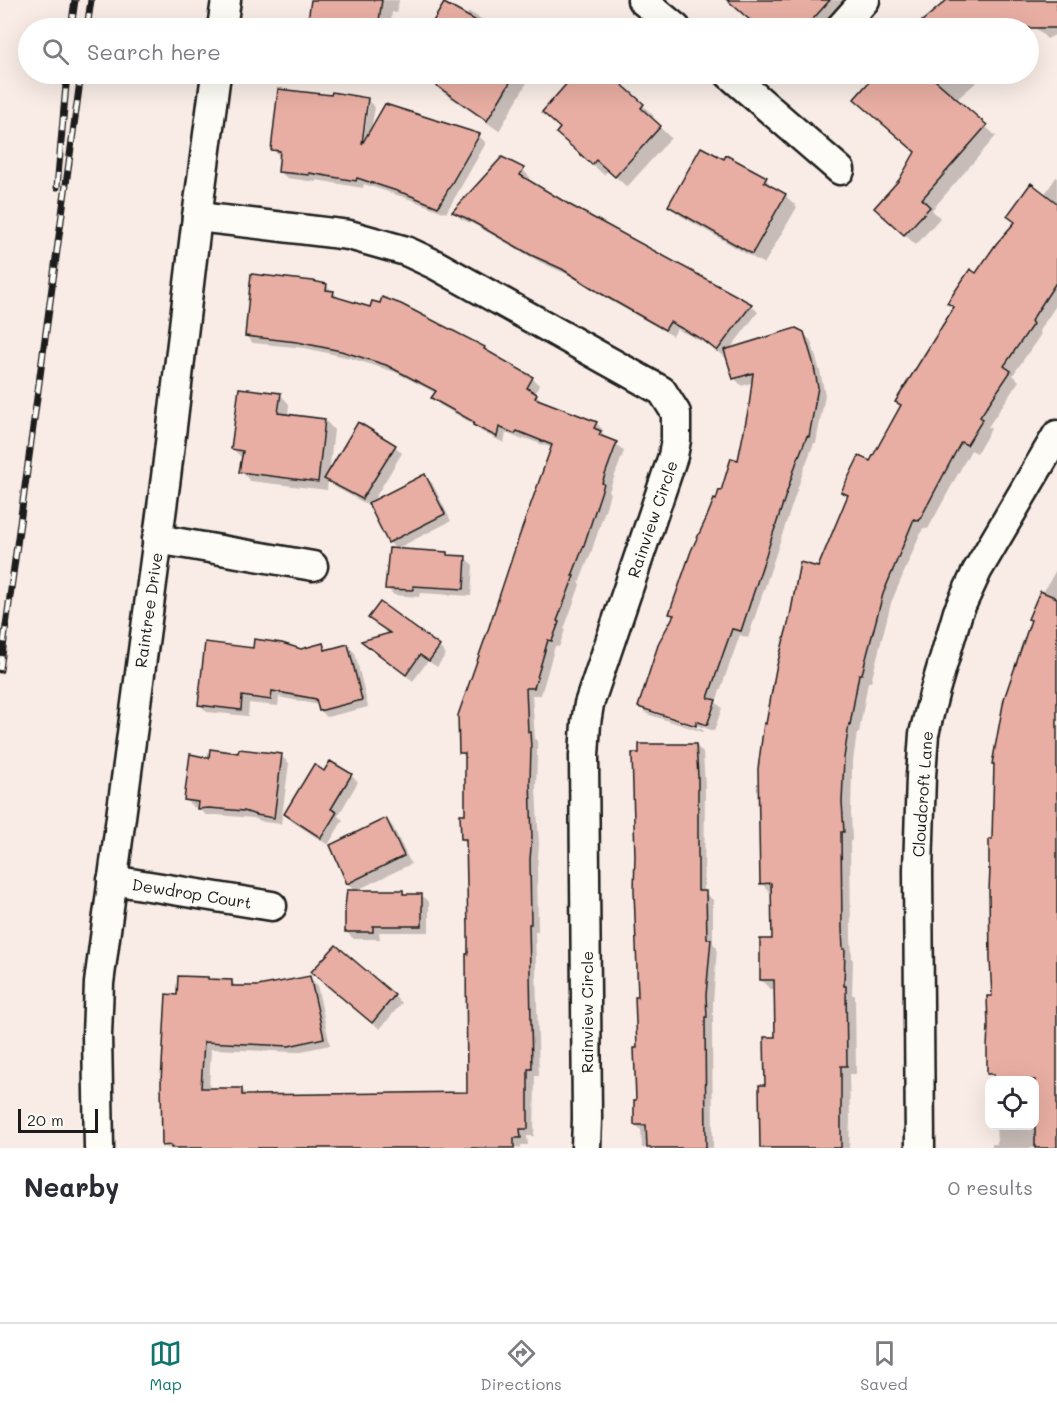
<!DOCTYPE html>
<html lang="en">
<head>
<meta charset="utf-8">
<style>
  :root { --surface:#fff; --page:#f7f7f7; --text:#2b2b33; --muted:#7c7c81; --line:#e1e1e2; --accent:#0f766e }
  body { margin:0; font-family:Mali,sans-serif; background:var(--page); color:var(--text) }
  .controls { position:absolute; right:18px; bottom:18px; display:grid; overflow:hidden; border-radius:12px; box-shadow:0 6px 24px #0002 }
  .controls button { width:54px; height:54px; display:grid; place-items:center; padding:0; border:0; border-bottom:2px solid var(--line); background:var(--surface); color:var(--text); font:30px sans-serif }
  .scale { position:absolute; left:18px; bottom:15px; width:80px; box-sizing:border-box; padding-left:6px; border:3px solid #1c1c1c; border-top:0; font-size:16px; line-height:21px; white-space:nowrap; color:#1c1c1c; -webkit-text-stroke:4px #fdfcf7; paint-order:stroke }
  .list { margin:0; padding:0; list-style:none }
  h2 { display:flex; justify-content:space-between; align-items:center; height:78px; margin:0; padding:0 24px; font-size:26px }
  h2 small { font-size:20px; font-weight:400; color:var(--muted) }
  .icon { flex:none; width:33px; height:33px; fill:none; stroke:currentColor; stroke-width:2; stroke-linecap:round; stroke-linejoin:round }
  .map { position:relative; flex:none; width:1057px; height:1148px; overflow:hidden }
  .search { position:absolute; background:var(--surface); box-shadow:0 6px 24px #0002; left:18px; right:18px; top:18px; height:66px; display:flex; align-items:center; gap:15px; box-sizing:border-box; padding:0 21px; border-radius:33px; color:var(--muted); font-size:22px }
  .sheet { height:174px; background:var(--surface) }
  nav { display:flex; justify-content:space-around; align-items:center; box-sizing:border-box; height:84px; border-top:2px solid var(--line); background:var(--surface); font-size:16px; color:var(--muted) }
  nav a { display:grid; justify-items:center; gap:3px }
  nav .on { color:var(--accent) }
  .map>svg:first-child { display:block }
</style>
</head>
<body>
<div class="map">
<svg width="1057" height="1148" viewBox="0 0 1057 1148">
  <rect width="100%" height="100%" fill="#f9ece6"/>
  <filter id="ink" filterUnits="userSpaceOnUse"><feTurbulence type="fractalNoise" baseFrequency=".0167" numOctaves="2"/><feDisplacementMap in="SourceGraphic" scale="12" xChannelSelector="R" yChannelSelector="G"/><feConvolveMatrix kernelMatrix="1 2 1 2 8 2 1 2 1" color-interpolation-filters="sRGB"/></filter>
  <g filter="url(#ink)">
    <g fill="#0003" fill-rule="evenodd">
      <path d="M313,0H399L397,13L392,12L390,28H319L310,19Z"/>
      <path d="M733,0H844L839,6L842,10L825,28H760L743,13Z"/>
      <path d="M949,0H980L1005,28H917Z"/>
      <path d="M1021,0H1057V34L1047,39L1036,28Z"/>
      <path d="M444,5L466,17L469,12L498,28H431Z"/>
      <path d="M422,74H532L499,131L440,90L430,78Z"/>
      <path d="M577,74H599L607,80L621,85L654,116L651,119L671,138L627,187L608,170L604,175L592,164L562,129L544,112Z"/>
      <path d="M878,74H986L956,100L996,136L932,210L940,218L916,245L887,219L901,181L916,153L856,98Z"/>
      <path d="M367,100L375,107L371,130L479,136L486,143L446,213L409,199L364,184L363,188L316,180V182L287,178L279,171L280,157L273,149ZM366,103H369L362,152L359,151Z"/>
      <path d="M523,170L530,177L528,181L570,206L751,305L758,312L730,349L803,333L811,341L820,371L825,395L816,443H814L804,469L748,638L740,635L716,702L722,708L714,731L646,708V711L703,730V732L647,714L640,706L675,617L671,613L717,502L739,462L750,406L753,382L742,386L734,378L727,354L725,357L712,347L677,329L673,336L609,300L571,276L540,262L475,225L461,219L454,212Z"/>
      <path d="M1057,176V304L1039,331L1041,334L1013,375L1019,381L988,427L991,429L977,453L971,450L928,529L923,528L891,603L871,682H868L859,733H857L852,768L851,812L852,841H850L851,939L852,959L853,960L852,994L855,996L856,1074H849L850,1119L849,1148H760L766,1086L777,1038L776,989H770L761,980L774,940L773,892H770L761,883L767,725L819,569L848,497L843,491L871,463L902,407L897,401L955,308L949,303L977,275L1044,195Z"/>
      <path d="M766,179L776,191L786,196L797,207L764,264L681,216L669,205Z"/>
      <path d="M326,285L340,299L371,309L401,305L485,348L491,355L532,378L539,385L535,394L544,403L596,423L603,430L602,434L607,440L616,444L624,451L609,491L610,493L606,507L591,553L579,583L580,585L575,599L564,629L565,630L559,647L555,646L541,695H532L535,739L537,741V756L536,789L539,845L537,868L538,931H535L539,1076H535L534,1136H527L528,1145H521V1148H167L164,1145L178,996L209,981H231L237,987L258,988L310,978L317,985L330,1045L297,1052L211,1049L209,1089H241L248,1096L468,1094L469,956L467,844L462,839L467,815L466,758L461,752L552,448L524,438L523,440L506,433L504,443L482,432L475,425L440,405L433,398L436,393L395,372L350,358L305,348L253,343L246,336Z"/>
      <path d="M280,394L289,404L288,416L325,420L334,430L329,474L395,446L402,453L372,503L424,476L432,483L451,521L396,549L389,542L370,506L333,486L328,480L327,490L250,481L241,471L243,459L233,449Z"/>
      <path d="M446,553L450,557L465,558L473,565L471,596L420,593L419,597L394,595L387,588Z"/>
      <path d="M1057,568V1148H992V1144H997L996,1126H1034V1080H995L989,1073L993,998V841L1043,593Z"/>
      <path d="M370,618L439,647L446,654L437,667L428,661L413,681L364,642L391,635L377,625Z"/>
      <path d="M323,645L328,650L348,646L355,653L368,707L327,717L320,710L319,705L279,697L278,706L249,703L248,716L207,712L200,705L254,650H301Z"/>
      <path d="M696,745L703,753L705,785L704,892L713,900V943L717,948L713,1003V1023H712L713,1148H642L641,1130L636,1125L639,999Z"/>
      <path d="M239,754L281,756L289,763L281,824L264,822L253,818L217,815H206L198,808L193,807L185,799L211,759Z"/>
      <path d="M325,773L351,775L358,782L338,816L343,820L328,845L293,822L285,814Z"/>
      <path d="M386,819L393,827L411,864L355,891L348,884L332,845Z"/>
      <path d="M403,892L406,895H421L429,902V932H379L380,939H354L346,932Z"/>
      <path d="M336,947L402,1003L380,1029L321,980Z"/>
    </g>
    <g fill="#e8aea3" stroke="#1c1c1c" stroke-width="1.5">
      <path d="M311,0H382L378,28L308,20Z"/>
      <path d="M727,0H830L805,28H759Z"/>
      <path d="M947,0H1057V28H914Z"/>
      <path d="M444,3L489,28H429Z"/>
      <path d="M420,74H515L487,121Z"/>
      <path d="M575,74H610L644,104L641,108L661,126L615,177L596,160L592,165L579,153L556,133L560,128L542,112Z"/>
      <path d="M876,74H928L987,125L922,199L930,207L904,235L874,208L899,180L915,152L854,99Z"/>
      <path d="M278,89L331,95L332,92L368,98L362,144L385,104L480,134L438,207L409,195L357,178L356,181L309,173V175L278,172L280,151L271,150Z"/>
      <path d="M701,147L724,159L726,155L752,169L767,177L764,182L786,194L752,254L668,206Z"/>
      <path d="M502,157L524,168L520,175L570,205L752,304L717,351L703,340L670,322L665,330L600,293L562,269L531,255L466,218L452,212Z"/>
      <path d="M1031,183L1057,203V281L1031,321L1033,324L1004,366L1011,371L980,417L983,419L967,445L961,442L919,521L914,519L883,594L862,674H859L850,725L849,724L844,758L842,802L844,832H841L842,929L843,949H845L844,986H846L847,1066H841V1148H760L759,1085H765L764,1037H775L774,980H760V939H772L771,883L760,884L758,769L764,723L766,724L776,669L790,616L800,562L818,567L848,495L841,492L859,456L870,461L901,405L895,402L954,307L947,303L970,269L976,273L996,244L1015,222L1007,216Z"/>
      <path d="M251,274L313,281L327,284L326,290L334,291L333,296L370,307L372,301L380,303L382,297L401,304L485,347L484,349L533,377L527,388L537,394L535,398L597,422L594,428L601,431L599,435L617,442L602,483L604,484L599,499L584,545L572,576H574L568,592L557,621L559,622L552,641L548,640L534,688H526L528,732H530L531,748L530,781L532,837L530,859L531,924H529L532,1069H528V1129H520L521,1138H514V1148H171V1145L162,1146L161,1082L166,994L177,995L178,976L208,977V979L232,980V986H258L310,976L324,1038L289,1046L204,1042L201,1088H242V1095L467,1092L466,954H468V930L466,839H461L460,814H465V753H459L458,715L489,627L519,537L552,445L517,431L515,434L499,427L497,437L473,425L474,422L431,398L436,391L386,365L341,351L297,342L245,336Z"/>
      <path d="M796,328L804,332L813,362L818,387L809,437L807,436L797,461L741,631L732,629L723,654L708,698L716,700L707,725L696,721V726L638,707L659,642L674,615L669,614L691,551L706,519L714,499L716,500L719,490L721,491L731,458L738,460L749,406L753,373L733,379L724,350Z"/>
      <path d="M239,388L281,393L278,413L325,419L318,482L239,472L243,451L231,449Z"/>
      <path d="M358,422L396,445L362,499L324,479Z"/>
      <path d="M425,474L445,514L388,543L368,503Z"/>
      <path d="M389,548L447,552V555L466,556L464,589L413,586V590L385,589Z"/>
      <path d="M1040,591L1057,598V1148H1035V1080H994V1074H987V1048L988,1026L987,996H992L990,960L989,891L990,869H989V839H992L994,764H992L1004,699L1031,620L1028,619Z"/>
      <path d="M380,602L440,646L429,661L420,655L406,675L361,641L390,633L368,618Z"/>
      <path d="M254,639L282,643L301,649L323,643L325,650L348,644L362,700L319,711L316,699L272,691L271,700L242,696L241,710L198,705L205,642L253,648Z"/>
      <path d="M639,744H696L698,776V891H706L707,939H711L706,995L707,1017H705L706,1148H647L646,1125H634V1100H636L634,1048H637L635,997H638L634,891L635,856L632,753H639Z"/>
      <path d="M210,749L238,753L239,749L282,754L274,818L256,815L244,811L209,808L197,809L198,802L184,800L190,754L209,758Z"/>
      <path d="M330,761L352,774L331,809L337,812L321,838L284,814L314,764L324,771Z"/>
      <path d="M386,818L404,856L347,884L330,845Z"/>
      <path d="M347,890H403V894H422V926H373V932H345V907Z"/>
      <path d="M336,945L395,995L372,1023L311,972Z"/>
    </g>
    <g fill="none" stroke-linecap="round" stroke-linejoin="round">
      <g stroke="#1c1c1c" stroke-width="33">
        <g id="street">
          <path d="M642,0L676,28"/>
          <path d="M222,28L226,0"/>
          <path d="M840,28L865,0"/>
          <path d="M729,74L840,170"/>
          <path d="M197,217L250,223L349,235L406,251L436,265L662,391L676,413V440L673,456L589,704L586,723L584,756L587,1119L586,1148"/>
          <path d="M157,539L313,566"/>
          <path d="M112,880L272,906"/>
          <path d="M99,1148L97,1035L99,983L166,477L197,217L216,74"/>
          <path d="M920,1148L918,870L921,776L924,734L935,690L958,612L977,571L1057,435"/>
        </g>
      </g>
      <use href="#street" stroke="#fdfcf7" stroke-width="28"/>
      <g stroke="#1c1c1c" stroke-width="7">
        <g id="rail">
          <path d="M71,28L75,0"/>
          <path d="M87,28L91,0"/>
          <path d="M57,187L67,74"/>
          <path d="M0,670L81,74"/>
        </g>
      </g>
      <use href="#rail" stroke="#fdfcf7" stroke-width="4.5" stroke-dasharray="14" stroke-linecap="butt"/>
    </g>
  </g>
  <g text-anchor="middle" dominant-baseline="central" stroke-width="5" stroke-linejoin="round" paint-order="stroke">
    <g font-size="16" fill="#1c1c1c" stroke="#fdfcf7">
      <text transform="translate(652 519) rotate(-71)">Rainview Circle</text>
      <text transform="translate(148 610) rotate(-82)">Raintree Drive</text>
      <text transform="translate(922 794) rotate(-86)">Cloudcroft Lane</text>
      <text transform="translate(192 893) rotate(9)">Dewdrop Court</text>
      <text transform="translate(586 1012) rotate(-90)">Rainview Circle</text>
    </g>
  </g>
</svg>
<div class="controls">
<button><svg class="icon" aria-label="locate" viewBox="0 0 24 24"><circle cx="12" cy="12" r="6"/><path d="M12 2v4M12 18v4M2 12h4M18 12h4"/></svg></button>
</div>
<div class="scale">20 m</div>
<div class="search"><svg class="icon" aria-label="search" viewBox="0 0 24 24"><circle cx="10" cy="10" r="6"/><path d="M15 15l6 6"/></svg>Search here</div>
</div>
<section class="sheet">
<h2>Nearby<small>0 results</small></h2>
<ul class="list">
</ul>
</section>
<nav>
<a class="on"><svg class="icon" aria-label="map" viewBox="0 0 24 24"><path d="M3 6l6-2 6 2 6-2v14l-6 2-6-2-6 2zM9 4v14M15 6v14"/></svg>Map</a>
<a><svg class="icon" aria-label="directions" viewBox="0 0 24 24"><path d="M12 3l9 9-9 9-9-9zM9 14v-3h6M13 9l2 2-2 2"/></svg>Directions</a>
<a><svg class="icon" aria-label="saved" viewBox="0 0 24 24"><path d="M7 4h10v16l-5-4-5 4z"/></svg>Saved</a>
</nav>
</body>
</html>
